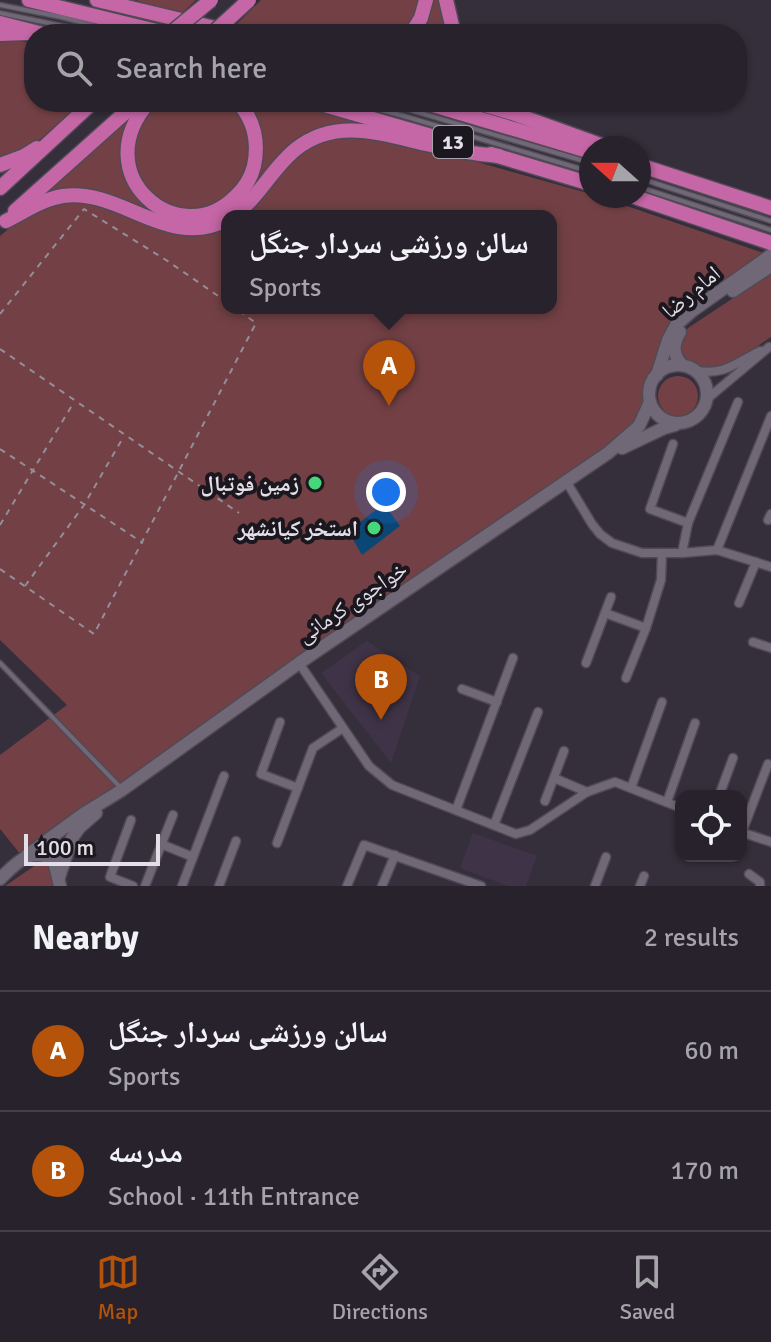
<!DOCTYPE html>
<html lang="en">
<head>
<meta charset="utf-8">
<style>
  :root { --surface:#28222c; --page:#302a34; --text:#f1f3f6; --muted:#a5a4a9; --line:#443f48; --accent:#b45309 }
  body { margin:0; font-family:Signika,"Noto Naskh Arabic",sans-serif; background:var(--page); color:var(--text) }
  .controls { position:absolute; right:24px; bottom:24px; display:grid; overflow:hidden; border-radius:16px; box-shadow:0 2px 6px #0004 }
  .controls button { width:72px; height:72px; display:grid; place-items:center; padding:0; border:0; border-bottom:2px solid var(--line); background:var(--surface); color:var(--text); font:40px sans-serif }
  .compass { position:absolute; left:579px; top:136px; width:72px; height:72px; border-radius:50%; background:var(--surface); box-shadow:0 2px 6px #0004; rotate:291deg }
  .scale { position:absolute; left:24px; bottom:20px; width:136px; box-sizing:border-box; padding-left:8px; border:4px solid #e3dee7; border-top:0; font-size:22px; line-height:28px; white-space:nowrap; color:#e3dee7; -webkit-text-stroke:6px #1b171e; paint-order:stroke }
  .you { position:absolute; left:386px; top:492px; width:28px; height:28px; margin:-20px; border:6px solid #fff; border-radius:50%; background:#1a73e8; box-shadow:0 0 0 12px #1a73e833 }
  .badge { display:grid; place-items:center; width:52px; height:52px; border-radius:50%; background:var(--accent); color:#fff; font-size:26px; font-weight:700 }
  .pin { position:absolute; translate:-50% -66px; filter:drop-shadow(0 2px 4px #0008) }
  .pin::after { content:''; position:absolute; top:42px; width:28px; height:24px; background:inherit; clip-path:polygon(0 0,100% 0,50% 100%) }
  .popup { position:absolute; left:221px; top:210px; width:336px; height:104px; box-sizing:border-box; display:grid; place-content:center; border-radius:16px; background:var(--surface); filter:drop-shadow(0 2px 6px #0005); font-size:26px; white-space:nowrap; color:var(--muted) }
  .popup b { font-size:30px; color:var(--text) }
  .popup::after { content:''; position:absolute; left:50%; top:100%; margin-left:-16px; border:16px solid transparent; border-top-color:var(--surface) }
  .list { margin:0; padding:0; list-style:none }
  h2 { display:flex; justify-content:space-between; align-items:center; height:104px; margin:0; padding:0 32px; font-size:34px }
  h2 small { font-size:26px; font-weight:400; color:var(--muted) }
  .list li { display:grid; grid-template-columns:52px 1fr auto; gap:24px; align-items:center; box-sizing:border-box; height:120px; padding:0 32px; border-top:2px solid var(--line) }
  .list b { display:block; font-size:30px; white-space:nowrap }
  .list p { margin:0; font-size:26px; white-space:nowrap; color:var(--muted) }
  .list em { font-size:26px; font-style:normal; color:var(--muted) }
  .icon { flex:none; width:44px; height:44px; fill:none; stroke:currentColor; stroke-width:2; stroke-linecap:round; stroke-linejoin:round }
  .map { position:relative; flex:none; width:771px; height:886px; overflow:hidden }
  .search { position:absolute; background:var(--surface); box-shadow:0 2px 6px #0004; left:24px; right:24px; top:24px; height:88px; display:flex; align-items:center; gap:20px; box-sizing:border-box; padding:0 28px; border-radius:32px; color:var(--muted); font-size:30px }
  .sheet { height:344px; background:var(--surface) }
  nav { display:flex; justify-content:space-around; align-items:center; box-sizing:border-box; height:112px; border-top:2px solid var(--line); background:var(--surface); font-size:22px; color:var(--muted) }
  nav a { display:grid; justify-items:center; gap:4px }
  nav .on { color:var(--accent) }
  .map>svg:first-child { display:block }
</style>
</head>
<body>
<div class="map">
<svg width="771" height="886" viewBox="0 0 771 886">
  <rect width="100%" height="100%" fill="#352e3b"/>
  <g fill="#3f3447">
    <path d="M367,641L420,676L391,763L321,673Z"/>
    <path d="M473,833L537,856L526,886H508L460,868Z"/>
  </g>
  <g fill="#734145">
    <path d="M136,0H196L182,13L152,6Z"/>
    <path d="M261,0H422L407,34H266L234,27Z"/>
    <path d="M432,0H442L451,34H416Z"/>
    <path d="M0,37L34,44V102H82L29,149L0,162Z"/>
    <path d="M144,102L127,127L138,194L204,219L257,167L242,102H288L435,144L323,130L222,219L191,226L116,201L34,203Z"/>
    <path d="M154,102H233L235,104L253,145L248,177L218,206L176,210L145,190L131,156V142Z"/>
    <path d="M354,133L470,160L591,194V196L601,197L766,254L687,312L647,382C645,389 645,395 644,403C640,418 632,426 620,437L126,780L21,855L0,829V755L67,705L0,640V236L28,213L68,199L227,224V308H551V216H240L305,147Z"/>
    <path d="M771,273V337C743,355 709,387 679,353L680,340L688,328Z"/>
    <circle cx="678" cy="396" r="20"/>
    <path d="M43,860L52,866V886H5Z"/>
  </g>
  <path fill="#0b4774" d="M384,504L400,526L362,555L348,531Z"/>
  <g fill="none" stroke-linecap="round" stroke-linejoin="round">
    <g stroke="#504a55" stroke-width="7">
      <g id="service">
        <path d="M0,5L61,17L127,34"/>
        <path d="M0,13L101,34"/>
        <path d="M350,102L404,116L591,172"/>
        <path d="M383,102L591,163"/>
        <path d="M639,178L771,221"/>
        <path d="M639,187L771,230"/>
        <path d="M0,663L121,788"/>
      </g>
    </g>
    <g stroke="#504a55" stroke-width="11">
      <g id="minor">
        <path d="M697,371C726,375 735,363 760,351"/>
        <path d="M707,399L769,347"/>
        <path d="M673,444L650,509L688,523"/>
        <path d="M566,481L592,524L600,534L612,543L642,553H682L717,550L771,567"/>
        <path d="M768,520L771,514"/>
        <path d="M717,550L771,416"/>
        <path d="M682,553L688,523L738,402"/>
        <path d="M739,603L756,562"/>
        <path d="M605,613L646,628"/>
        <path d="M753,642L771,648"/>
        <path d="M299,663L369,766L392,785L516,834L530,830L587,792L615,782L681,808"/>
        <path d="M586,663L611,597"/>
        <path d="M626,678L646,628L661,580L662,553"/>
        <path d="M462,689L497,702"/>
        <path d="M280,722L261,774L298,788"/>
        <path d="M554,778L587,792"/>
        <path d="M631,788L662,702"/>
        <path d="M719,796L733,758"/>
        <path d="M545,801L564,751"/>
        <path d="M667,802L695,723"/>
        <path d="M456,810L513,658"/>
        <path d="M131,820L110,877L133,886"/>
        <path d="M494,825L538,712"/>
        <path d="M741,832L771,842"/>
        <path d="M742,832L768,764"/>
        <path d="M277,843L313,748L343,728"/>
        <path d="M161,844L193,857"/>
        <path d="M749,874L760,882V886"/>
        <path d="M145,886L173,815"/>
        <path d="M182,886L224,776"/>
        <path d="M219,886L236,841"/>
        <path d="M347,886L364,845L481,886"/>
        <path d="M382,886L395,855"/>
        <path d="M595,886L606,857"/>
        <path d="M640,886L644,876"/>
      </g>
    </g>
    <g stroke="#504a55" stroke-width="15">
      <g id="secondary">
        <path d="M733,291L771,266"/>
        <path d="M680,332C673,344 672,354 682,365"/>
        <circle cx="678" cy="394" r="29"/>
        <path d="M657,375L668,340L676,325L692,311L771,255"/>
        <path d="M622,448L664,428L675,425"/>
        <path d="M27,855L83,814L122,790L299,663L608,453L639,426L650,402"/>
        <path d="M59,877L72,838L79,828L96,813"/>
        <path d="M0,879C16,863 32,845 54,861L60,886"/>
      </g>
    </g>
    <g stroke="#504a55" stroke-width="17">
      <g id="trunk">
        <path d="M29,0L169,34"/>
        <path d="M97,0L240,34"/>
        <path d="M446,0L454,34"/>
        <path d="M0,23L43,34"/>
        <path d="M0,34L28,33"/>
        <path d="M411,34L421,18L426,0"/>
        <path d="M149,102C85,175 179,253 235,197C245,188 251,178 254,166C259,142 254,120 238,102"/>
        <path d="M314,102L452,142"/>
        <path d="M423,102L591,152"/>
        <path d="M475,102L512,113L609,148"/>
        <path d="M491,154L591,184"/>
        <path d="M0,165L24,156L37,148"/>
        <path d="M639,165L771,208"/>
        <path d="M0,188L93,102"/>
        <path d="M632,196L771,243"/>
        <path d="M15,211L137,102"/>
        <path d="M233,216C259,198 272,168 296,149C336,117 382,134 426,144C450,150 474,154 499,156"/>
        <path d="M6,221C24,212 43,199 63,196C122,188 166,250 227,220"/>
      </g>
    </g>
    <g stroke="#948e99" stroke-width="2" stroke-dasharray="6 6" stroke-linecap="butt">
      <path d="M0,314L84,209L166,260L227,302"/>
      <path d="M0,349L239,513"/>
      <path d="M0,449L143,543"/>
      <path d="M0,525L74,402"/>
      <path d="M0,569L94,634L256,323L235,308"/>
      <path d="M25,586L84,505L124,436"/>
    </g>
    <use href="#service" stroke="#716877" stroke-width="4"/>
    <use href="#minor" stroke="#716877" stroke-width="8"/>
    <use href="#secondary" stroke="#716877" stroke-width="12"/>
    <use href="#trunk" stroke="#c566a6" stroke-width="14"/>
    <g stroke="#504a55" stroke-width="17" stroke-linecap="butt">
      <g id="trunk-bridge">
        <path d="M170,34L211,0"/>
        <path d="M212,34L249,0"/>
      </g>
    </g>
    <use href="#trunk-bridge" stroke="#c566a6" stroke-width="14"/>
  </g>
  <g fill="#45d77a" stroke="#1b171e" stroke-width="3">
    <circle cx="315" cy="483" r="8"/>
    <circle cx="374" cy="528" r="8"/>
  </g>
  <g text-anchor="middle" dominant-baseline="central" stroke-width="8" stroke-linejoin="round" paint-order="stroke">
    <rect fill="#1b171e" stroke="#a7a2ab" stroke-width="2" x="433" y="126" width="40" height="32" rx="6"/>
    <g font-size="20" font-weight="bold" fill="#e3dee7">
      <text x="453" y="142">13</text>
    </g>
    <g font-size="22" fill="#e3dee7" stroke="#1b171e">
      <text transform="translate(691 292) rotate(-40)">امام رضا</text>
      <text transform="translate(352 602) rotate(-34)">خواجوی کرمانی</text>
    </g>
    <g font-size="22" font-weight="bold" fill="#e3dee7" stroke="#1b171e" text-anchor="end">
      <text x="299" y="483">زمین فوتبال</text>
      <text x="358" y="528">استخر کیانشهر</text>
    </g>
  </g>
</svg>
<div class="controls">
<button><svg class="icon" aria-label="locate" viewBox="0 0 24 24"><circle cx="12" cy="12" r="6"/><path d="M12 2v4M12 18v4M2 12h4M18 12h4"/></svg></button>
</div>
<svg class="compass" viewBox="-18 -18 36 36"><path d="M0-13l5 13h-10z" fill="#e53935"/><path d="M0 13l5-13h-10z" fill="#a5a4a9"/></svg>
<div class="scale">100 m</div>
<div class="you"></div>
<div class="pin badge" style="left:389px;top:406px">A</div>
<div class="popup"><b>سالن ورزشی سردار جنگل</b>Sports</div>
<div class="pin badge" style="left:381px;top:720px">B</div>
<div class="search"><svg class="icon" aria-label="search" viewBox="0 0 24 24"><circle cx="10" cy="10" r="6"/><path d="M15 15l6 6"/></svg>Search here</div>
</div>
<section class="sheet">
<h2>Nearby<small>2 results</small></h2>
<ul class="list">
<li><span class="badge">A</span><div><b>سالن ورزشی سردار جنگل</b><p>Sports</p></div><em>60 m</em></li>
<li><span class="badge">B</span><div><b>مدرسه</b><p>School · 11th Entrance</p></div><em>170 m</em></li>
</ul>
</section>
<nav>
<a class="on"><svg class="icon" aria-label="map" viewBox="0 0 24 24"><path d="M3 6l6-2 6 2 6-2v14l-6 2-6-2-6 2zM9 4v14M15 6v14"/></svg>Map</a>
<a><svg class="icon" aria-label="directions" viewBox="0 0 24 24"><path d="M12 3l9 9-9 9-9-9zM9 14v-3h6M13 9l2 2-2 2"/></svg>Directions</a>
<a><svg class="icon" aria-label="saved" viewBox="0 0 24 24"><path d="M7 4h10v16l-5-4-5 4z"/></svg>Saved</a>
</nav>
</body>
</html>
